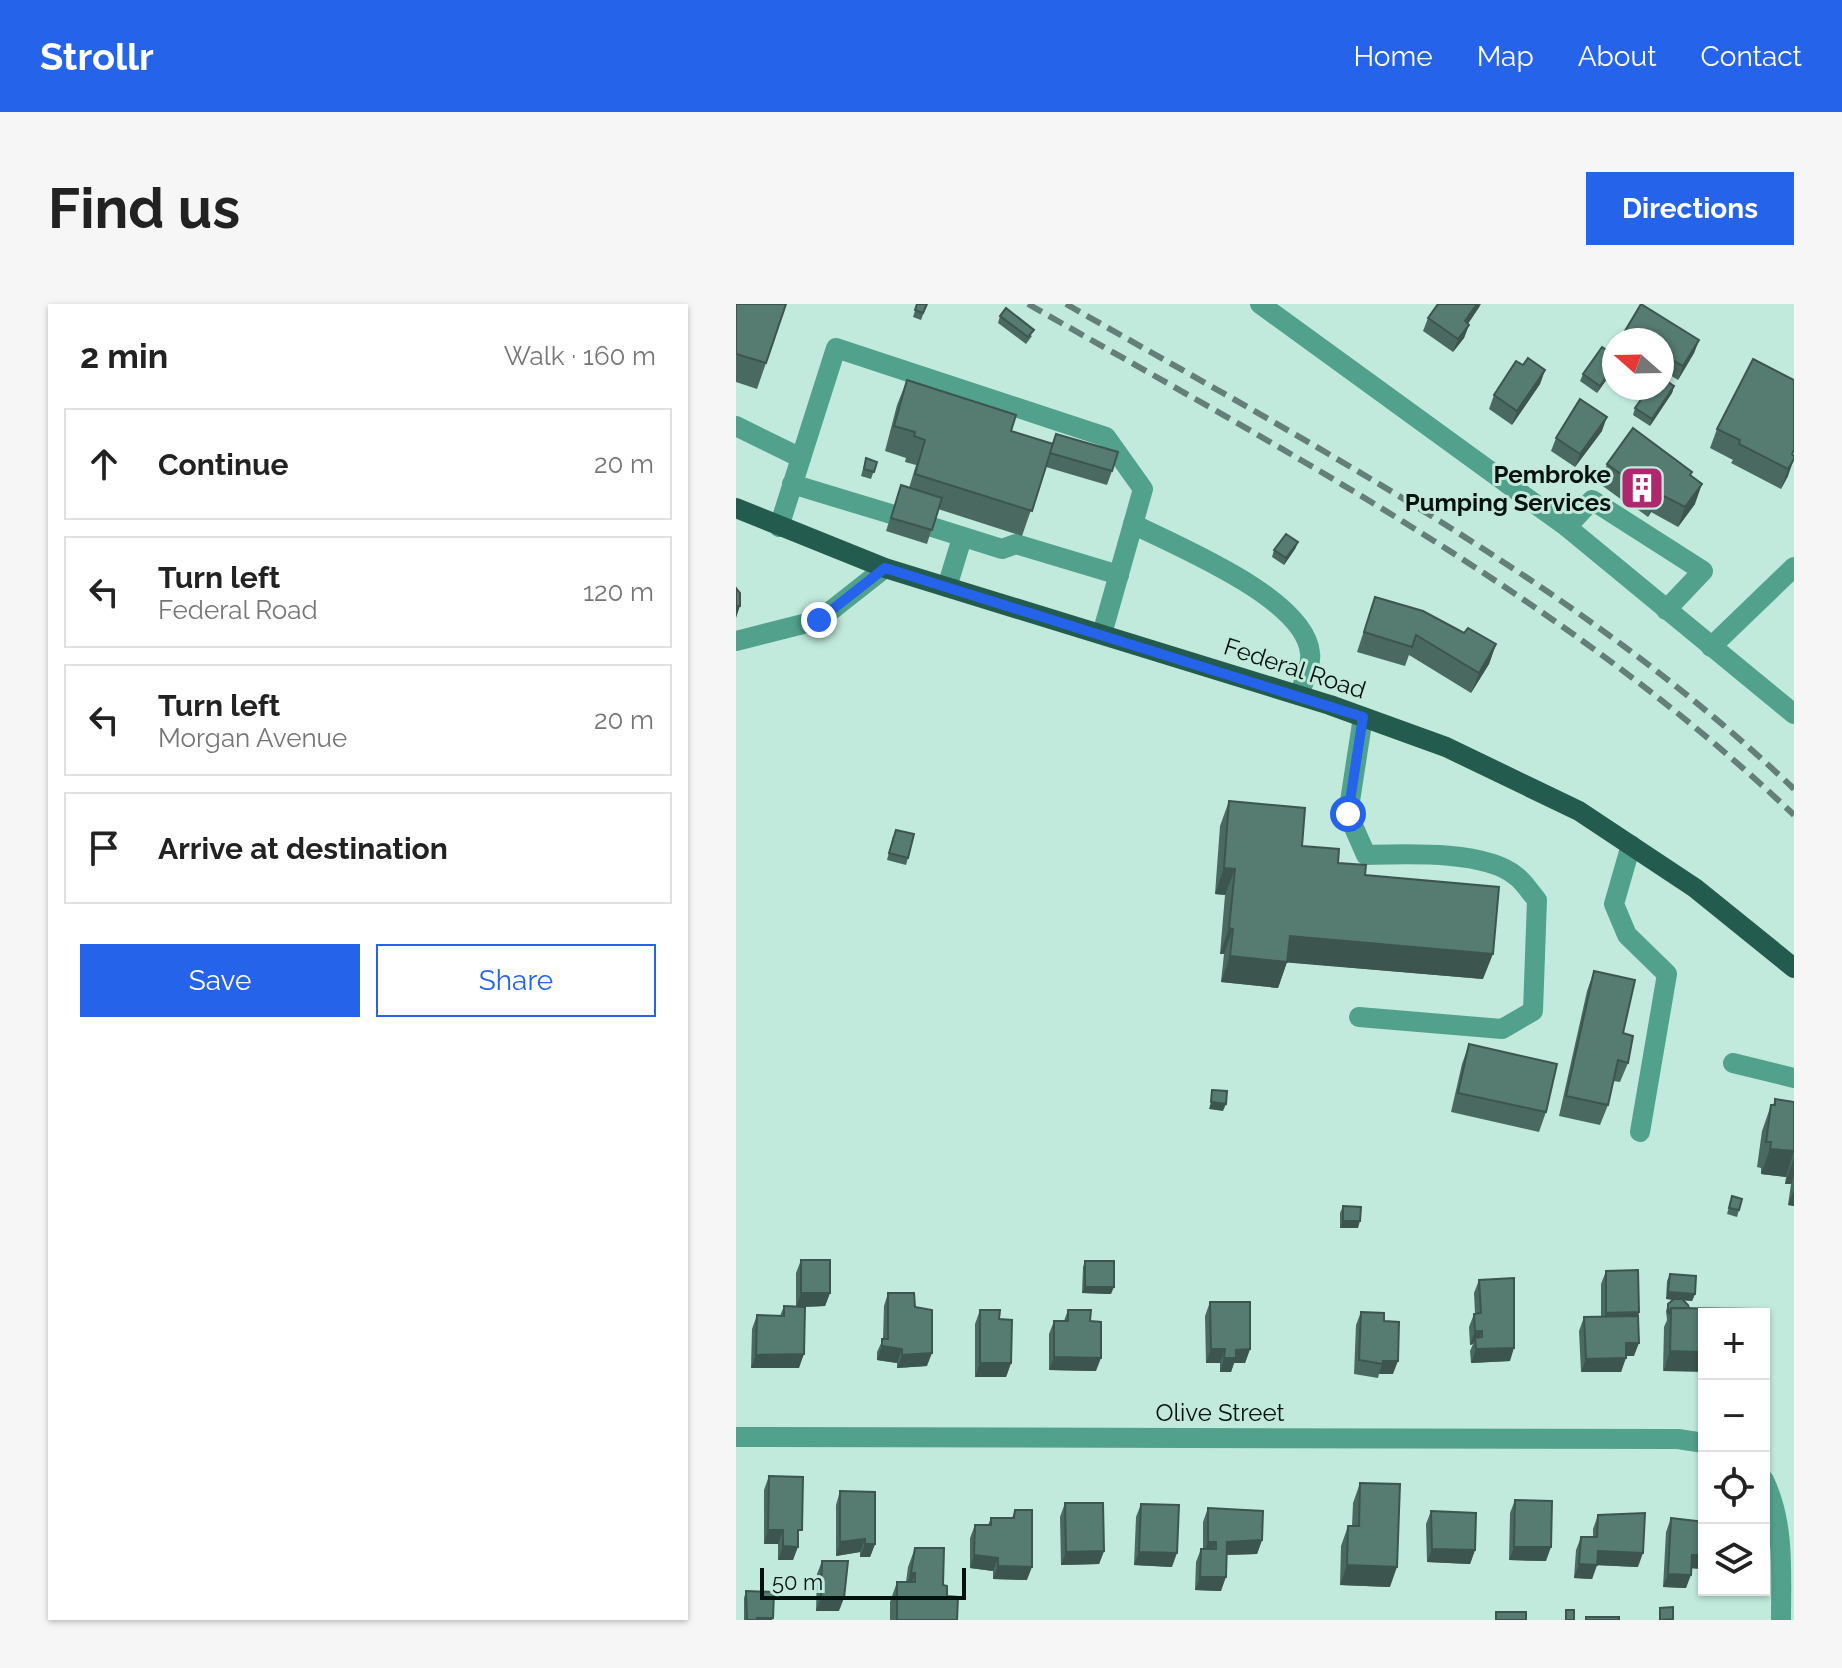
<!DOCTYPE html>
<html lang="en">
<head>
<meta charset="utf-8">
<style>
  :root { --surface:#fff; --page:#f6f6f6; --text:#222; --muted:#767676; --line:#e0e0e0; --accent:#2563eb }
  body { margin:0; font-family:Raleway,sans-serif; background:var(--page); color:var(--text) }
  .controls { position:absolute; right:24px; bottom:24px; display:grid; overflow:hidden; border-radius:0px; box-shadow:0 2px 6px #0004 }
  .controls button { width:72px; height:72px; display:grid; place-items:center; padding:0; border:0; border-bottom:2px solid var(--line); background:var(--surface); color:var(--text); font:40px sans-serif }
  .compass { position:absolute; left:866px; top:24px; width:72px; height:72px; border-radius:50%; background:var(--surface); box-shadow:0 2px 6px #0004; rotate:290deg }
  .scale { position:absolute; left:24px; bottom:20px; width:206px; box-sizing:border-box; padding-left:8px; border:4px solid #04120e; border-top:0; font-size:22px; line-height:28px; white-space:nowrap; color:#04120e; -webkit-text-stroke:6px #c1eadd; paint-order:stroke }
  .stop { position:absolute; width:24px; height:24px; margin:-18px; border:6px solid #2563eb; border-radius:50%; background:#fff }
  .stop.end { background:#2563eb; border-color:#fff; box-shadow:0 2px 8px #0008 }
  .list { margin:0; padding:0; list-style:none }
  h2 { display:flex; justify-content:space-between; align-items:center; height:104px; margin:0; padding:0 32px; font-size:34px }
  h2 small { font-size:26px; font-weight:400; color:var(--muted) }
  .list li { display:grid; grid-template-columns:52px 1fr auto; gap:24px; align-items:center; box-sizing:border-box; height:112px; margin:0 16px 16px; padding:0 16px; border:2px solid var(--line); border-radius:0px }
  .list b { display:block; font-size:30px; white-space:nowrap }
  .list p { margin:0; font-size:26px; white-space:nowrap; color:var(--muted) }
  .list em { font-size:26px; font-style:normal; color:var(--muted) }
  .actions { display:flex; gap:16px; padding:24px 32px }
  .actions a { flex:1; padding:18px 0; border:2px solid var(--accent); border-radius:0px; text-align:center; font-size:28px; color:var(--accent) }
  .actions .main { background:var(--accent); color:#fff }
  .icon { flex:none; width:44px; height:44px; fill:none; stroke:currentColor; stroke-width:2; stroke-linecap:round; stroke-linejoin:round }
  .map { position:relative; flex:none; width:1058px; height:1316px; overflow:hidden; border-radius:0px }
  header { display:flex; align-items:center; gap:48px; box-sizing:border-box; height:112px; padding:0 40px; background:var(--accent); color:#fff }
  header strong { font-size:38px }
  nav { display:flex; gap:44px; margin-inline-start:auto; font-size:28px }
  .intro { display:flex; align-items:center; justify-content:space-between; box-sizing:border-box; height:192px; padding:0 48px }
  h1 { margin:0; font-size:56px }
  .button { padding:20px 36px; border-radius:0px; background:var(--accent); color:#fff; font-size:28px; font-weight:700 }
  main { display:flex; gap:48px; padding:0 48px }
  aside { flex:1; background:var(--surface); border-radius:0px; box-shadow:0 2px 6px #0004 }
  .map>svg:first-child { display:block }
</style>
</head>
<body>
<header>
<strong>Strollr</strong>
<nav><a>Home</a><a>Map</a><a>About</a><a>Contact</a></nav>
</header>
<div class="intro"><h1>Find us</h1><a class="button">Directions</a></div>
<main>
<aside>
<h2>2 min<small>Walk · 160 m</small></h2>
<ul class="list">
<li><svg class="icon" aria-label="ahead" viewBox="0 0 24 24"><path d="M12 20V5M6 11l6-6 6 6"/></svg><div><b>Continue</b></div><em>20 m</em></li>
<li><svg class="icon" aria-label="left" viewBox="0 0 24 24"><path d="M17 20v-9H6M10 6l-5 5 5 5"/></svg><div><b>Turn left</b><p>Federal Road</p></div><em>120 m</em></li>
<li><svg class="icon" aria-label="left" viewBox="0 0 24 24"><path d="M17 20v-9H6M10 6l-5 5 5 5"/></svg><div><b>Turn left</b><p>Morgan Avenue</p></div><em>20 m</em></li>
<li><svg class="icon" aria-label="arrive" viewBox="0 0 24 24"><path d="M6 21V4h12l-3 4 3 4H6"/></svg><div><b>Arrive at destination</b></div></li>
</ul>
<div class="actions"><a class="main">Save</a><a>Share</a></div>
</aside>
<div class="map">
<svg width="1058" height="1316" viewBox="0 0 1058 1316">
  <rect width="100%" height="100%" fill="#c1eadd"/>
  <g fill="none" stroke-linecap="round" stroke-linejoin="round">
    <g stroke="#52a18d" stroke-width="20">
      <path d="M524,0L831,223L1058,410"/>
      <path d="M0,122L65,154"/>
      <path d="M56,180L155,210"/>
      <path d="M397,220C442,243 569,294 574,349C576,361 567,379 563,391"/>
      <path d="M43,223L100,44L370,133L407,185L366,330"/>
      <path d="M196,223L266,245L280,240L383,271"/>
      <path d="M831,223L856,196L967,267L930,306"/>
      <path d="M211,283L226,234"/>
      <path d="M0,337L83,316L149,264"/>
      <path d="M975,343L1058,263"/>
      <path d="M895,541L878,600L891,631L931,670L904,828"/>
      <path d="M623,713L766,725L797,707L801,596C794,588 788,578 780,572C749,546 668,550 630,551L612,510L627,413"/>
      <path d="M997,759L1058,774"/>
      <path d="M0,1133L942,1135L968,1139"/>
      <path d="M1028,1176C1049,1220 1045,1268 1045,1316"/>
    </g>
    <path stroke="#235c4e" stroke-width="20" d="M0,204L149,264L594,401L710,443L843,507L959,584L1058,664"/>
    <g stroke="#647f77" stroke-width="6" stroke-dasharray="16 8" stroke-linecap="butt">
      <path d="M292,0C558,152 835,298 1058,511"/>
      <path d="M330,0C582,144 847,283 1058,485"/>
    </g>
  </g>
  <g fill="#4a6a61">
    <path d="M0,0L30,59L21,85L0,78Z"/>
    <path d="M181,0H191L185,16L177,13Z"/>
    <path d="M744,2L732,20L733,21L728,34L717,48L687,27L692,14Z"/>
    <path d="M264,12L296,32L290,40L262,19Z"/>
    <path d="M889,27L963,36L958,49L942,76L926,66V36H885Z"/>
    <path d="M878,51V65L861,89L844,77L847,70Z"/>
    <path d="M787,61L809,66L804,80L776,121L753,105L758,91Z"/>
    <path d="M171,76L275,127L316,140L320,130L376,167L371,181L310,163L286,232L202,205L191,240L150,227L165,181L173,184L180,161L169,158L170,154L149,147L161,101Z"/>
    <path d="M1058,76L1052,172L1045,185L995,159L997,156L974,144L981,125Z"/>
    <path d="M938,82L936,89L914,122L897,111L899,104Z"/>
    <path d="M866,127L839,163L815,147L820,134Z"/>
    <path d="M130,154L141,158L135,175L125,172Z"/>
    <path d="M871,160L955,171L959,200L942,223L915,208L912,213L901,205L903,199L895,193L890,199L864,180Z"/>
    <path d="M562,238L559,245L548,261L536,253L538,246Z"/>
    <path d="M639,293L728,329L760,340L753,360L735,389L673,351L669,362L621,348Z"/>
    <path d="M493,497L566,542L629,571L747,675L551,658L542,684L485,678L488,650H484L489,591L479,590L484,522Z"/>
    <path d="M157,532L172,554L170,561L151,556Z"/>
    <path d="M858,667L887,729L892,759L884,778L877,777L872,801L864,821L823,812L851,687Z"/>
    <path d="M733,740L810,808L803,828L715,808L726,760Z"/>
    <path d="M1039,795L1058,798V902L1052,901L1055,880H1049L1050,873L1025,870V864L1021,863L1026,827L1035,801H1037Z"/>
    <path d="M996,892L1003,906L1001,913L991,910Z"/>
    <path d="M607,902L622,924H604V909Z"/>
    <path d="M65,956L94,989L89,1002L69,1003L63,1064H15L16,1025L21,1011L44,1012L48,1002H60V969Z"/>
    <path d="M349,957L375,990L346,989L347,963Z"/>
    <path d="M870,967L903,1008L898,1052H890L885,1068H845L843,1027L848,1013H865V980Z"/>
    <path d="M934,970L959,990L956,997L948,996L952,1001L927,1067L928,1023L931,1016L930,1007L932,1000L937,996L930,995L931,977Z"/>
    <path d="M743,976L774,1057L735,1059L734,1047L737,1040L734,1041L733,1023L738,1010H739L738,989Z"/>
    <path d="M152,989L179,1003L191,1062L161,1064V1059L141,1056V1048L147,1035L148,1002Z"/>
    <path d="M474,998L514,1045L509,1059H498L495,1068H484V1059H470L469,1012Z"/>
    <path d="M244,1006L263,1015L275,1059L270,1073H239V1020Z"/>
    <path d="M332,1006L354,1017L360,1067L313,1066V1030L318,1017H328Z"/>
    <path d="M625,1008L648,1017L657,1070H643L642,1074L618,1070L620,1021Z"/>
    <path d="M33,1172L62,1237L57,1256H42V1240H28V1186Z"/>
    <path d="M624,1179L654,1283L604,1281L605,1242L612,1222H616L617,1199Z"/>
    <path d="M104,1187L139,1240L134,1253H124V1248L100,1252V1201Z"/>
    <path d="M779,1196L810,1257L773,1256L774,1209Z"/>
    <path d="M329,1199L368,1247L363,1260L325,1261L324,1213Z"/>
    <path d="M405,1200L436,1263L398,1261L400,1213Z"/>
    <path d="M472,1204L526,1236L521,1250L490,1251L485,1287L459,1286L460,1258L465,1245H467V1218Z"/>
    <path d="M279,1206L291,1276L257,1275V1267L234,1264V1234L239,1221H252L255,1214H276Z"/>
    <path d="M695,1207L739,1246L734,1260L691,1258L690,1220Z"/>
    <path d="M862,1211L902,1263L861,1261L856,1275L838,1274L840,1246L845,1233H857V1225Z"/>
    <path d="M935,1214L968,1218V1216V1265L955,1264L950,1284L927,1283L930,1228Z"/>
    <path d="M179,1244L207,1281L221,1316H154V1298L161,1278H170L172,1263Z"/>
    <path d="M86,1257L103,1307H80L81,1270Z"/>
    <path d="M10,1287L36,1316H8V1294Z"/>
  </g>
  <g fill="#3c564f">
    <path d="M741,0H745L724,31L729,17Z"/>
    <path d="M733,21L728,34L717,48L722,35Z"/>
    <path d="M963,36L958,49L942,76L947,62Z"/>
    <path d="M878,61V65L861,89L864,82Z"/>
    <path d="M809,66L804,80L776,121L781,107Z"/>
    <path d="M938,82L936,89L914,122L916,115Z"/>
    <path d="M871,113L866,127L839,163L844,150Z"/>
    <path d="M1058,155L1052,172L1045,185L1052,165Z"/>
    <path d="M902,173L895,193L890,199L897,179Z"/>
    <path d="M966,180L959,200L942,223L949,203Z"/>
    <path d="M922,189L915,208L912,213L919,193Z"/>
    <path d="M562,238L559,245L548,261L550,254Z"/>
    <path d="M0,302H4L0,314Z"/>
    <path d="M760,340L753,360L735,389L743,369Z"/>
    <path d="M488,564L499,565L489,591L479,590Z"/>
    <path d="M493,624L497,625L488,650H484Z"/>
    <path d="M554,632L757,650L747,675L545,658H551L542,684L485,678L494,652Z"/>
    <path d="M475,798L490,800L487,807L473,805Z"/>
    <path d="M1034,845L1058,847L1050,873L1025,870Z"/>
    <path d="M1058,854V871L1055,880H1049Z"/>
    <path d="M1058,886V902L1052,901Z"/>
    <path d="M607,917H624L622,924H604Z"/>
    <path d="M349,983H378L375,990L346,989Z"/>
    <path d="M932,988L959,990L956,997L930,995Z"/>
    <path d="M65,989H94L89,1002L60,1003Z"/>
    <path d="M903,1008L898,1022H865L870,1009Z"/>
    <path d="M739,1027H746L741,1040L739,1034L737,1040L734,1041Z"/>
    <path d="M890,1039H903L898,1052H885Z"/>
    <path d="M146,1042L166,1045L161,1059L141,1056Z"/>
    <path d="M778,1044L774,1057L735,1059L740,1045Z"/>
    <path d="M475,1045H489L484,1059H470Z"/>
    <path d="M514,1045L509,1059H498L495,1068H484L488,1054L500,1046Z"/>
    <path d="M934,1047L968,1048V1068L927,1067Z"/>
    <path d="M196,1049L191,1062L161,1064L166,1051Z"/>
    <path d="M68,1050L63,1064H15L20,1051Z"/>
    <path d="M318,1053L365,1054L360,1067L313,1066Z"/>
    <path d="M890,1054L885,1068H845L850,1055Z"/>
    <path d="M647,1057H662L657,1070H643Z"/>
    <path d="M244,1059H275L270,1073H239Z"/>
    <path d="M32,1226H47L42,1240H28Z"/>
    <path d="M129,1235L124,1248L100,1252L104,1238Z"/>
    <path d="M526,1236L521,1250L486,1251L491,1238Z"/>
    <path d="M472,1238H480L475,1251H467Z"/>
    <path d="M129,1240H139L134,1253H124Z"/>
    <path d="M47,1242L62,1243L57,1256H42Z"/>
    <path d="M778,1243H815L810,1257L773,1256Z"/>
    <path d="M696,1245L739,1246L734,1260L691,1258Z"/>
    <path d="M368,1247L363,1260L325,1261L330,1248Z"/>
    <path d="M862,1247L907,1249L902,1263L857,1261Z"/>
    <path d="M403,1248L441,1249L436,1263L398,1261Z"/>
    <path d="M238,1251L262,1254L257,1267L234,1264Z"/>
    <path d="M956,1251H968V1265L951,1264Z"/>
    <path d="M843,1260L861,1261L856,1275L838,1274Z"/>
    <path d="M611,1261L661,1263L654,1283L604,1281Z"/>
    <path d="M262,1262L296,1263L291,1276L257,1275Z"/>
    <path d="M175,1269H179L172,1289H168Z"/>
    <path d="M932,1270L955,1271L950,1284L927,1283Z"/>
    <path d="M464,1273H490L485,1287L459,1286Z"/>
    <path d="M85,1294H108L103,1307H80Z"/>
    <path d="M21,1314H37L36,1316H20Z"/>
  </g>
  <g fill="#567b71" stroke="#3c564f" stroke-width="2">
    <path d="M0,0H50L30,59L0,50Z"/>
    <path d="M181,0H191L187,9L179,6Z"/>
    <path d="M702,0H741L729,17L733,21L722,35L692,14Z"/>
    <path d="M905,0L963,36L947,62L926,50V36H904L889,27Z"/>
    <path d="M270,4L298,26L292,33L264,12Z"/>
    <path d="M866,43L878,51V61L864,82L847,70Z"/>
    <path d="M792,54L809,66L781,107L758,91L780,57L787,61Z"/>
    <path d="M1017,55L1058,76V146L1056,150L1058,152V155L1052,165L1003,140L1004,136L981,125Z"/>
    <path d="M926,74L938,82L916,115L899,104L913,84H926Z"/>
    <path d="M171,76L280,111L275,127L317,140L296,207L179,170L189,136L178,132L179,128L158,122Z"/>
    <path d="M844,95L871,113L844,150L820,134Z"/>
    <path d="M897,124L956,168L954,171L966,180L949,203L922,189L919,193L908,185L911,180L902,173L897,179L871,160Z"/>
    <path d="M320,130L382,148L376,167L314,149Z"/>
    <path d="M130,154L141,158L138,168L128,165Z"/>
    <path d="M165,181L206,194L196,226L155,214Z"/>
    <path d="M550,230L562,238L550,254L538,246Z"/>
    <path d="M0,284L4,289V302H0Z"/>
    <path d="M639,293L687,307L728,329L732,324L760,340L743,369L680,331L676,343L628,328Z"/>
    <path d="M493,497L569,504L566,542L603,545L602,559L630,561L629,571L763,583L757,650L554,632L551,658L494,652L497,625L493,624L499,565L488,564Z"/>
    <path d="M160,526L178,530L172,554L153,549Z"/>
    <path d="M858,667L899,676L887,729L897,732L892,759L882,756L872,801L830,792Z"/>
    <path d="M733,740L821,760L810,808L722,789Z"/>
    <path d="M476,786L491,787L490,800L475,798Z"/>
    <path d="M1039,795L1058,798V847L1034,845L1035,838H1030L1035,801H1039Z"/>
    <path d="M996,892L1006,895L1003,906L993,904Z"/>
    <path d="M607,902L625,903L624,917H607Z"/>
    <rect x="65" y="956" width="29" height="33"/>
    <rect x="349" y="957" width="29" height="26"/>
    <path d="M902,966L903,1008L870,1009V967Z"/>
    <path d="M934,970L960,972L959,990L932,988Z"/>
    <path d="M778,974V1044L740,1045L739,1034L746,1033V1027H739L738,1010L745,1009L743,976Z"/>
    <path d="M152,989H178L179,1003L196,1006V1049L166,1051V1045L146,1042V1035H152Z"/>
    <path d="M938,995H946L952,1001L953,1004H935L933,1009L932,1008V1000Z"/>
    <path d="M474,998H514V1045L500,1046V1054H488L489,1045H475Z"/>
    <path d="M48,1002L69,1003L68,1050L20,1051L21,1011L48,1012Z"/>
    <path d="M935,1004L1019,1005V1010H968V1048L934,1047Z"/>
    <path d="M244,1006H264L263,1015L276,1016L275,1059H244Z"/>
    <path d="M332,1006H355L354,1017L365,1018V1054L318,1053V1017H332Z"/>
    <path d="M625,1008L648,1009V1017L663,1018L662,1057H647V1060L623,1056Z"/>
    <path d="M902,1012L903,1039H890V1054L850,1055L848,1013Z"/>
    <path d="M33,1172L67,1173L66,1226H62V1243L47,1242V1226H32Z"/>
    <path d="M624,1179L664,1180L661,1263L611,1261L612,1222H623Z"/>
    <path d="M104,1187L139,1188V1240H129V1235L104,1238Z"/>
    <path d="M779,1196L816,1197L815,1243H778Z"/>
    <path d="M329,1199H367L368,1247L330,1248Z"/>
    <path d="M405,1200L443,1201L441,1249L403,1248Z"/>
    <path d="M472,1204L527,1207L526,1236L491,1238L490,1273H464L465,1245H480V1238H472Z"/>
    <path d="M279,1206H296V1263L262,1262V1254L238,1251L239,1221H255V1214H278Z"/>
    <path d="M695,1207L740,1209L739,1246L696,1245Z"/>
    <path d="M909,1209L907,1249L862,1247L861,1261L843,1260L845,1233H861L862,1211Z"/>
    <path d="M935,1214L968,1218V1251H956L955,1271L932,1270Z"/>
    <path d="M179,1244H208L207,1281L211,1282V1292L222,1293L221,1316H161V1278H179V1269H175Z"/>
    <path d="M86,1257H112L108,1294H85Z"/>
    <path d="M10,1287L38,1288L37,1314H21V1316H11Z"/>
    <path d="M937,1303V1315L924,1316V1304Z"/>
    <rect x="830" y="1306" width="8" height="10"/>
    <rect x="760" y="1308" width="30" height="8"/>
    <rect x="850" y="1313" width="33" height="3"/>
  </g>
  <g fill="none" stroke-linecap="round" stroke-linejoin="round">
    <path stroke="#2563eb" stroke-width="10" d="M83,316L149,264L627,413L612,510"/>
  </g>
  <defs>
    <g id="building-square" transform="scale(2.3)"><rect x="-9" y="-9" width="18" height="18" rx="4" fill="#af286d" stroke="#c1eadd"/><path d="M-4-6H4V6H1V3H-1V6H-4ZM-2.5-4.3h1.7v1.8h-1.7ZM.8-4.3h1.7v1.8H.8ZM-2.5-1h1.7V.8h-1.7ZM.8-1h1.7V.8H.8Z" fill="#fff"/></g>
  </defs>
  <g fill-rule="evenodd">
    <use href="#building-square" x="906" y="184"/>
  </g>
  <g text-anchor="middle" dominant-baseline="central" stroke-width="6" stroke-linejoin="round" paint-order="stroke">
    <g font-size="24" font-weight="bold" fill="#04120e" stroke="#c1eadd" text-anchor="end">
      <text x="875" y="170">Pembroke<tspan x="875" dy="28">Pumping Services</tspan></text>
    </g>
    <g font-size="24" fill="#04120e" stroke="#c1eadd">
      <text transform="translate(559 364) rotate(18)">Federal Road</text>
      <text x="484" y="1108">Olive Street</text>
    </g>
  </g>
</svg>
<div class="controls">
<button>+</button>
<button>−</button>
<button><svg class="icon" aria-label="locate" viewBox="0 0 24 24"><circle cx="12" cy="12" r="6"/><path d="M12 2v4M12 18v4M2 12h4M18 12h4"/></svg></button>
<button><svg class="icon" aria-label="layers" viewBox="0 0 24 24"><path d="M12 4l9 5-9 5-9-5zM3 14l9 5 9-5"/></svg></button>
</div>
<svg class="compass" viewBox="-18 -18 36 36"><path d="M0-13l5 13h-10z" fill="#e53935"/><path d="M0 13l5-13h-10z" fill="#767676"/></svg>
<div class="scale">50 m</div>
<div class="stop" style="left:612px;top:510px"></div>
<div class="stop end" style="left:83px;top:316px"></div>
</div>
</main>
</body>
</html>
